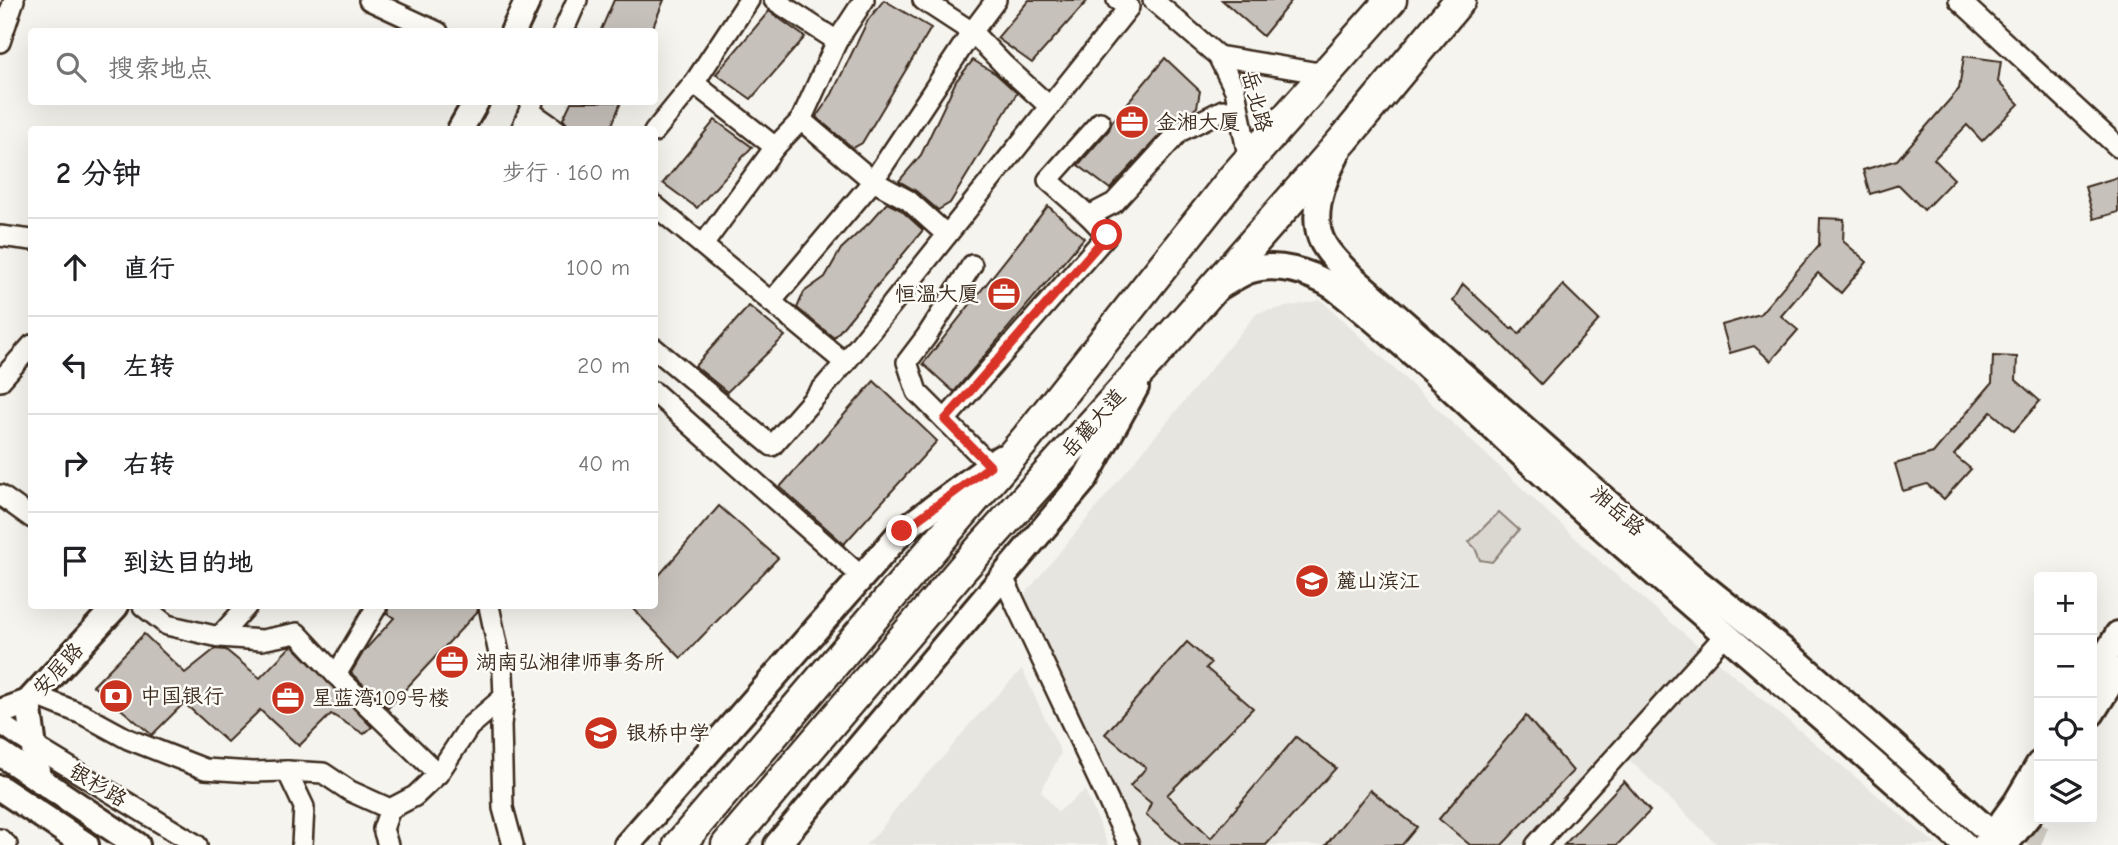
<!DOCTYPE html>
<html lang="zh">
<head>
<meta charset="utf-8">
<style>
  :root { --surface:#fff; --page:#f6f6f6; --text:#202124; --muted:#757577; --line:#e0e0e0 }
  body { margin:0; font-family:"Comic Neue","LXGW WenKai TC",sans-serif; background:var(--page); color:var(--text) }
  .controls { position:absolute; right:21px; bottom:21px; display:grid; overflow:hidden; border-radius:7px; box-shadow:0 7px 28px #0002 }
  .controls button { width:63px; height:63px; display:grid; place-items:center; padding:0; border:0; border-bottom:2px solid var(--line); background:var(--surface); color:var(--text); font:35px sans-serif }
  .stop { position:absolute; width:21px; height:21px; margin:-16px; border:5px solid #d93025; border-radius:50%; background:#fff }
  .stop.end { background:#d93025; border-color:#fff; box-shadow:0 2px 7px #0008 }
  .list { margin:0; padding:0; list-style:none }
  h2 { display:flex; justify-content:space-between; align-items:center; height:91px; margin:0; padding:0 28px; font-size:30px }
  h2 small { font-size:23px; font-weight:400; color:var(--muted) }
  .list li { display:grid; grid-template-columns:46px 1fr auto; gap:21px; align-items:center; box-sizing:border-box; height:98px; padding:0 28px; border-top:2px solid var(--line) }
  .list b { display:block; font-size:26px; white-space:nowrap }
  .list em { font-size:23px; font-style:normal; color:var(--muted) }
  .icon { flex:none; width:38px; height:38px; fill:none; stroke:currentColor; stroke-width:2; stroke-linecap:round; stroke-linejoin:round }
  .map { position:relative; flex:none; width:2118px; height:845px; overflow:hidden }
  .search { position:absolute; background:var(--surface); box-shadow:0 7px 28px #0002; left:28px; top:28px; width:630px; height:77px; display:flex; align-items:center; gap:18px; box-sizing:border-box; padding:0 24px; border-radius:7px; color:var(--muted); font-size:26px }
  .panel { position:absolute; background:var(--surface); box-shadow:0 7px 28px #0002; left:28px; top:126px; width:630px; height:483px; border-radius:7px }
  .map>svg:first-child { display:block }
</style>
</head>
<body>
<div class="map">
<svg width="2118" height="845" viewBox="0 0 2118 845">
  <rect width="100%" height="100%" fill="#f5f4ee"/>
  <filter id="ink" filterUnits="userSpaceOnUse"><feTurbulence type="fractalNoise" baseFrequency=".0143" numOctaves="2"/><feDisplacementMap in="SourceGraphic" scale="14" xChannelSelector="R" yChannelSelector="G"/><feConvolveMatrix kernelMatrix="1 2 1 2 8 2 1 2 1" color-interpolation-filters="sRGB"/></filter>
  <g filter="url(#ink)">
    <g fill="#e7e5df">
      <path d="M1321,300L1602,563L1702,649L1937,845H1718L1621,752L1532,845H1130L1021,599L1257,313Z"/>
      <path d="M1022,669L1061,753L1041,791L1058,812L1085,790L1108,845H865L878,833L906,795L945,755L970,724Z"/>
    </g>
    <path fill="#dad6d0" stroke="#8a8077" stroke-width="2" d="M1499,512L1519,530L1492,562L1480,560L1475,548L1469,542Z"/>
    <g fill="#c7c1bb" stroke="#3b2a1e" stroke-width="2">
      <path d="M614,0H664L651,32H600Z"/>
      <path d="M884,0L931,28L862,143L853,148L816,117L832,94L868,20Z"/>
      <path d="M1029,0H1088L1032,63L997,38Z"/>
      <path d="M1222,0H1292L1263,36Z"/>
      <path d="M769,11L805,37L751,99L716,74Z"/>
      <path d="M1964,56L2001,61L1998,82L2019,104L1982,141L1967,125L1934,159L1954,179L1924,210L1899,185L1870,194L1863,170L1897,160L1959,89Z"/>
      <path d="M1165,58L1200,91L1197,107L1190,113L1170,124L1110,189L1078,165L1109,130L1112,122Z"/>
      <path d="M973,60L996,74L1017,93L950,203L938,210L916,191L899,181L921,155L956,81Z"/>
      <path d="M571,102H621L610,130H580L567,124L563,119Z"/>
      <path d="M715,120L752,147L697,208L663,183Z"/>
      <path d="M2118,177V212L2094,219L2085,187Z"/>
      <path d="M887,203L901,210L923,230L834,338L797,308L804,292L825,277L841,249L869,223Z"/>
      <path d="M1048,206L1084,238L954,392L923,364Z"/>
      <path d="M1820,218L1844,219L1843,241L1867,262L1841,293L1818,273L1781,316L1798,330L1771,361L1754,346L1730,353L1722,325L1760,314L1819,245Z"/>
      <path d="M1463,284L1511,329L1513,327L1519,334L1563,285L1599,320L1541,384L1490,333L1489,334L1453,301Z"/>
      <path d="M749,306L785,336L727,392L695,366Z"/>
      <path d="M1993,356L2017,357L2016,380L2040,401L2014,431L1991,412L1954,455L1971,469L1944,499L1927,484L1903,491L1895,464L1933,453L1992,383Z"/>
      <path d="M874,381L937,441L844,544L780,487Z"/>
      <path d="M719,506L778,558L681,658L630,606H654V581Z"/>
      <path d="M389,606H477L478,611L388,708L351,673L364,651L394,618L387,613Z"/>
      <path d="M144,634L185,673L215,649L226,650L260,678L290,647L293,646L372,727L364,734L331,714L299,746L260,710L227,742L184,703L152,735L93,686Z"/>
      <path d="M1187,642L1211,663L1206,668L1253,708L1167,795L1211,838L1296,737L1336,768L1266,845H1181L1146,815L1151,803L1130,786L1146,768L1105,734Z"/>
      <path d="M1526,716L1573,771L1502,845H1470L1439,819Z"/>
      <path d="M1624,781L1650,811L1617,845H1564Z"/>
      <path d="M1370,790L1417,827L1402,845H1326Z"/>
    </g>
    <g fill="none" stroke-linecap="round" stroke-linejoin="round">
      <path stroke="#d0ccc4" stroke-width="24" stroke-dasharray="24 12" stroke-linecap="butt" d="M2028,845L2039,818"/>
      <g stroke="#3b2a1e" stroke-width="24">
        <g id="minor">
          <path d="M369,0L438,32"/>
          <path d="M774,0L837,41"/>
          <path d="M923,0L972,32L873,181L908,200L947,235"/>
          <path d="M996,0L972,32L1004,65L1050,107"/>
          <path d="M1153,0L1218,56L1235,90L1249,161"/>
          <path d="M1959,0L2118,147"/>
          <path d="M563,32L577,0"/>
          <path d="M0,42L14,0"/>
          <path d="M1218,56L1325,74"/>
          <path d="M694,83L749,0"/>
          <path d="M534,114L557,130"/>
          <path d="M521,130L533,102"/>
          <path d="M654,132L694,83L775,147"/>
          <path d="M654,205L845,363"/>
          <path d="M1089,216L1114,203L1179,132L1223,110"/>
          <path d="M0,236L32,240"/>
          <path d="M703,245L775,147L801,120L837,41L864,0"/>
          <path d="M972,265L926,337L907,362L917,392L990,465"/>
          <path d="M771,302L873,181L801,120"/>
          <path d="M654,348L772,446L845,363L1129,7L1117,0"/>
          <path d="M0,381L32,345"/>
          <path d="M654,392L862,577"/>
          <path d="M945,420L1107,235L1089,216L1048,180L1100,122"/>
          <path d="M0,495L32,518"/>
          <path d="M1003,577L1129,845"/>
          <path d="M143,606L167,625L219,637L262,640L297,633L336,675L438,774"/>
          <path d="M489,606L503,673L504,697L501,725L503,808L513,845"/>
          <path d="M219,637L247,606"/>
          <path d="M336,675L377,606"/>
          <path d="M34,695L82,714L128,739L205,769L253,772L287,771L304,807L302,845"/>
          <path d="M0,723L23,739L197,845"/>
          <path d="M287,771L323,773L350,791L390,809L415,796L438,774L469,727L504,697"/>
          <path d="M0,839L7,845"/>
          <path d="M388,845L383,829L390,809"/>
          <path d="M1536,845L1725,635"/>
        </g>
      </g>
      <g stroke="#3b2a1e" stroke-width="30">
        <g id="major">
          <path d="M513,32L528,0"/>
          <path d="M460,130L476,102"/>
          <path d="M1336,156C1323,181 1309,216 1323,243C1330,256 1342,267 1352,277L1697,581L1792,657L1892,744L2004,845"/>
          <path d="M1219,287C1228,282 1238,275 1248,271C1276,261 1310,272 1334,287C1422,356 1502,439 1586,513C1712,625 1842,732 1965,845"/>
          <path d="M2092,678L2118,634"/>
          <path d="M28,702L38,779"/>
          <path d="M0,712L28,702L116,606"/>
          <path d="M2092,713L2118,671"/>
          <path d="M0,753L137,845"/>
          <path d="M0,788L86,845"/>
          <path d="M627,845L902,531L1000,458"/>
          <path d="M777,845L1085,479L1136,387"/>
          <path d="M1985,845L2017,801L2039,764"/>
          <path d="M2005,845L2030,814L2039,799"/>
        </g>
      </g>
      <g stroke="#3b2a1e" stroke-width="35">
        <g id="highway">
          <path d="M679,845L1026,439L1233,178L1391,0"/>
          <path d="M727,845L963,568L1152,358L1345,138L1460,0"/>
        </g>
      </g>
      <use href="#minor" stroke="#fdfcf7" stroke-width="19"/>
      <use href="#major" stroke="#fdfcf7" stroke-width="24"/>
      <use href="#highway" stroke="#fdfcf7" stroke-width="30"/>
    </g>
  </g>
  <g fill="none" stroke-linecap="round" stroke-linejoin="round" filter="url(#ink)">
    <path stroke="#d93025" stroke-width="9" d="M902,531L990,466L945,420L1107,235"/>
  </g>
  <defs>
    <g id="office-disc" transform="scale(1.75)"><circle r="9.5" fill="#c8321e" stroke="#fdfcf7"/><path d="M-6-3h4V-5.5h4V-3h4V5H-6ZM-1-4.5V-3h2v-1.5ZM-6 0V1H6V0Z" fill="#fff"/></g>
    <g id="school-disc" transform="scale(1.75)"><circle r="9.5" fill="#c8321e" stroke="#fdfcf7"/><path d="M0-5L7-2L0 1L-7-2ZM-4 1L0 2.5L4 1V4Q0 6-4 4Z" fill="#fff"/></g>
    <g id="bank-disc" transform="scale(1.75)"><circle r="9.5" fill="#c8321e" stroke="#fdfcf7"/><path d="M-6-4H6V4H-6ZM0-2.3a2.3 2.3 0 1 0 0 4.6a2.3 2.3 0 1 0 0-4.6Z" fill="#fff"/></g>
  </defs>
  <g fill-rule="evenodd">
    <use href="#office-disc" x="1132" y="122"/>
    <use href="#office-disc" x="1004" y="294"/>
    <use href="#school-disc" x="1312" y="581"/>
    <use href="#office-disc" x="452" y="662"/>
    <use href="#bank-disc" x="116" y="696"/>
    <use href="#office-disc" x="288" y="698"/>
    <use href="#school-disc" x="601" y="733"/>
  </g>
  <g text-anchor="middle" dominant-baseline="central" stroke-width="5" stroke-linejoin="round" paint-order="stroke">
    <g font-size="21" fill="#3b2a1e" stroke="#fdfcf7">
      <text transform="translate(1257 101) rotate(75)">岳北路</text>
      <text transform="translate(1093 423) rotate(-48)">岳麓大道</text>
      <text transform="translate(1618 511) rotate(41)">湘岳路</text>
      <text transform="translate(58 669) rotate(-48)">安居路</text>
      <text transform="translate(98 785) rotate(31)">银杉路</text>
    </g>
    <g font-size="21" fill="#3b2a1e" stroke="#fdfcf7" text-anchor="start">
      <text x="1156" y="122">金湘大厦</text>
      <text x="979" y="294" text-anchor="end">恒温大厦</text>
      <text x="1336" y="581">麓山滨江</text>
      <text x="476" y="662">湖南弘湘律师事务所</text>
      <text x="140" y="696">中国银行</text>
      <text x="312" y="698">星蓝湾109号楼</text>
      <text x="626" y="733">银桥中学</text>
    </g>
  </g>
</svg>
<div class="controls">
<button>+</button>
<button>−</button>
<button><svg class="icon" aria-label="locate" viewBox="0 0 24 24"><circle cx="12" cy="12" r="6"/><path d="M12 2v4M12 18v4M2 12h4M18 12h4"/></svg></button>
<button><svg class="icon" aria-label="layers" viewBox="0 0 24 24"><path d="M12 4l9 5-9 5-9-5zM3 14l9 5 9-5"/></svg></button>
</div>
<div class="stop" style="left:1107px;top:235px"></div>
<div class="stop end" style="left:902px;top:531px"></div>
<div class="search"><svg class="icon" aria-label="search" viewBox="0 0 24 24"><circle cx="10" cy="10" r="6"/><path d="M15 15l6 6"/></svg>搜索地点</div>
<section class="panel">
<h2>2 分钟<small>步行 · 160 m</small></h2>
<ul class="list">
<li><svg class="icon" aria-label="ahead" viewBox="0 0 24 24"><path d="M12 20V5M6 11l6-6 6 6"/></svg><div><b>直行</b></div><em>100 m</em></li>
<li><svg class="icon" aria-label="left" viewBox="0 0 24 24"><path d="M17 20v-9H6M10 6l-5 5 5 5"/></svg><div><b>左转</b></div><em>20 m</em></li>
<li><svg class="icon" aria-label="right" viewBox="0 0 24 24"><path d="M7 20v-9h11M14 6l5 5-5 5"/></svg><div><b>右转</b></div><em>40 m</em></li>
<li><svg class="icon" aria-label="arrive" viewBox="0 0 24 24"><path d="M6 21V4h12l-3 4 3 4H6"/></svg><div><b>到达目的地</b></div></li>
</ul>
</section>
</div>
</body>
</html>
